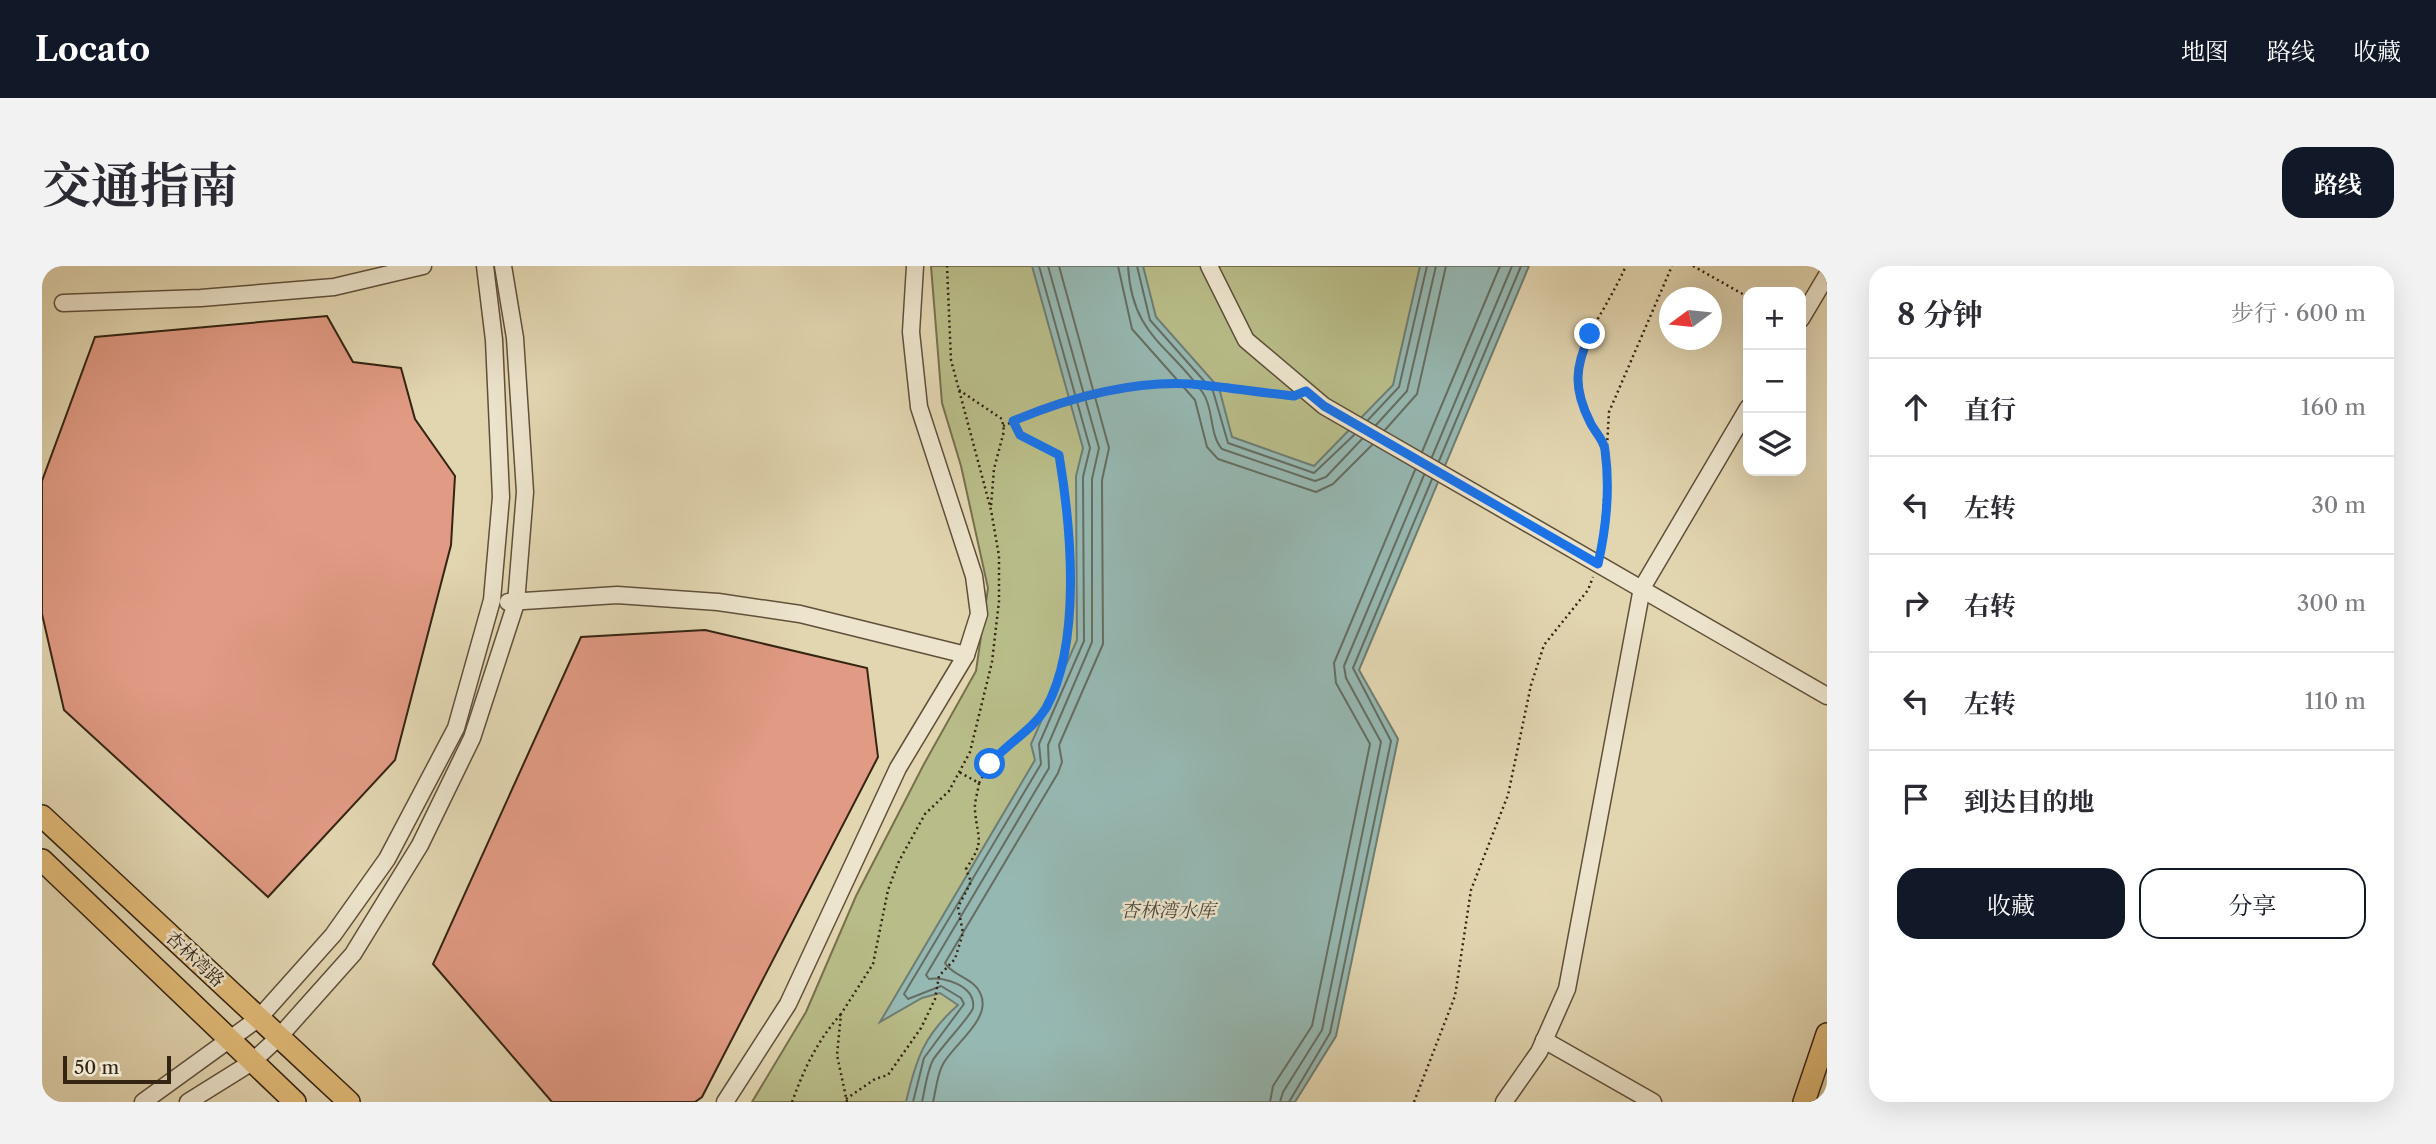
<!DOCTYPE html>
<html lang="zh">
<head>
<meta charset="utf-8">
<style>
  :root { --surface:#fff; --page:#f2f2f3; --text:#2b2b33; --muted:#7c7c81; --line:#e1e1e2; --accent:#111827 }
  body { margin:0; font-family:"Libre Caslon Text","Noto Serif SC",serif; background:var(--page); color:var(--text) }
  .controls { position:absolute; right:21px; top:21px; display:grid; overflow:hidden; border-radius:14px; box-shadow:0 7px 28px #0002 }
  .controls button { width:63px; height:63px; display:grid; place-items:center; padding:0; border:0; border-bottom:2px solid var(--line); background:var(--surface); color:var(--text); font:35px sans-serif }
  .compass { position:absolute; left:1617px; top:21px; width:63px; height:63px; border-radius:50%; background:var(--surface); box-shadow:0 7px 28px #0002; rotate:255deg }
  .scale { position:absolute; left:21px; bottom:18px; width:108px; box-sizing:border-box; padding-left:7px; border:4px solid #342412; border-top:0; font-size:19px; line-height:24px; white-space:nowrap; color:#342412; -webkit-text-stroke:5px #ece4cc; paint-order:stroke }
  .stop { position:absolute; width:21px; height:21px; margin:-16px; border:5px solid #1a73e8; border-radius:50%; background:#fff }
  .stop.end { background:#1a73e8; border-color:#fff; box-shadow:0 2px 7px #0008 }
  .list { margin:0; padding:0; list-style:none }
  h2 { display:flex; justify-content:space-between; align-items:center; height:91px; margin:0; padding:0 28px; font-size:30px }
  h2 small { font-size:23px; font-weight:400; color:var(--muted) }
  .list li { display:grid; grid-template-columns:46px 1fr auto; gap:21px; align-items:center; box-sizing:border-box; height:98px; padding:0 28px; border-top:2px solid var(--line) }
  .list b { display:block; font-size:26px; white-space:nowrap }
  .list em { font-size:23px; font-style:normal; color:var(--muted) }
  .actions { display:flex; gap:14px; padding:21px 28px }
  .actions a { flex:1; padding:16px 0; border:2px solid var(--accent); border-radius:21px; text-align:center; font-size:24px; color:var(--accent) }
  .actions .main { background:var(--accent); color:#fff }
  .icon { flex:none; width:38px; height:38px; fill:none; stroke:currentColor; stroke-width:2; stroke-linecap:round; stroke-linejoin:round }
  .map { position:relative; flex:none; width:1785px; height:836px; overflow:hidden; border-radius:21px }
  header { display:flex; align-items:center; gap:42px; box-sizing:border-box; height:98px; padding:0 35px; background:var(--accent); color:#fff }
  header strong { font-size:33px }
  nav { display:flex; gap:38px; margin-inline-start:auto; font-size:24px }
  .intro { display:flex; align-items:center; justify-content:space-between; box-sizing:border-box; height:168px; padding:0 42px }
  h1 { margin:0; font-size:49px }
  .button { padding:18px 32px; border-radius:21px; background:var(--accent); color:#fff; font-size:24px; font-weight:700 }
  main { display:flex; gap:42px; padding:0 42px }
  aside { flex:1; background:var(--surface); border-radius:21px; box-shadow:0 7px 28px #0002 }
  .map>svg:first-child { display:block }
</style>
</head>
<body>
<header>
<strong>Locato</strong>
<nav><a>地图</a><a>路线</a><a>收藏</a></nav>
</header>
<div class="intro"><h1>交通指南</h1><a class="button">路线</a></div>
<main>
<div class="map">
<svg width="1785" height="836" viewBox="0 0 1785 836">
  <rect width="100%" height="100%" fill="#e2d6b1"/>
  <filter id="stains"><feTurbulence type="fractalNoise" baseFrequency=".00286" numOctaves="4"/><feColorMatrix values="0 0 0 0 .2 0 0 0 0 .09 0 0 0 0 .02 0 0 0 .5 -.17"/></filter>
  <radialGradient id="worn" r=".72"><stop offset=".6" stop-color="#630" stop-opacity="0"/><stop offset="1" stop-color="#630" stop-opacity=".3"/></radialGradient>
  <g fill="#b8bc88" stroke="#76704d" stroke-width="2">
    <path d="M889,0H1035L1094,192L900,836H710L764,746L814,630L882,498L934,405L946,322L919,200L900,137Z"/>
    <path d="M1058,0H1412L1334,248L1113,197Z"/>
  </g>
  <path fill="#96b8b2" stroke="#6f7d72" stroke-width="2" d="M990,0H1101L1114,51L1177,122L1190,171L1272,200L1351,119L1378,0H1487L1317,404L1356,473L1294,770L1253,836H864C874,793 882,769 916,739L898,727L880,732L838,756L993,494L989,478L1035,374L1034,210L1041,182Z"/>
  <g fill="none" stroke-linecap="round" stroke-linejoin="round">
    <g stroke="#656e62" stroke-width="2">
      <path d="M1076,0L1090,63L1153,134L1165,181L1176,193L1274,226L1291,218L1330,179"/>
      <path d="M1086,0C1090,70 1127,78 1161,127C1172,143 1167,168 1180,183L1273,215L1284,211L1320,173"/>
      <path d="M1095,0L1108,54L1171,125L1186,177L1272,207L1312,169"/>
      <path d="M1326,154L1357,121L1385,0"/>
      <path d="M1334,159L1365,125L1394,0"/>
      <path d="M1343,164L1375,128L1404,0"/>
      <path d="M1380,186L1458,0"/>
      <path d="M1390,191L1470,0"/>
      <path d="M1397,195L1479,0"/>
      <path d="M871,836L882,792L922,738L919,732L899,720L866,733L862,728L999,498L997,478L1042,375L1041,211L1048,182L997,0"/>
      <path d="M880,836C883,823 885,805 891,794C898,782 929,750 931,742C934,720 902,710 887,713L884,709L1007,502L1006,479L1050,376V213L1057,182L1006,0"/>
      <path d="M891,836C894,824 895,809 901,798C912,778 949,753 939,729C933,712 910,710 903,697L1016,507L1020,496L1017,479L1061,378L1060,214L1067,182L1017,0"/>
      <path d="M1228,836L1231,820L1270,760L1328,478L1294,417L1292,397L1373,204"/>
      <path d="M1238,836L1241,826L1280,764L1339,476L1304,412L1302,400L1382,209"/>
      <path d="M1247,836L1288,767L1349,475L1311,402L1390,213"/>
    </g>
  </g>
  <g fill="#e19a84" stroke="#342412" stroke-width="2">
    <path d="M285,50L311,96L359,102L373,153L413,210L409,279L353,494L226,631L22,444L0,348V215L53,71Z"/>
    <path d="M663,364L825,402L836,491L660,831L653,836H510L391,698L539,371Z"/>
  </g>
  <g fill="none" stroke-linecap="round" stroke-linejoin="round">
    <g stroke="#60503a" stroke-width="19">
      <g id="minor">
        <path d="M1167,0L1204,74L1282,140L1785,430"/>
        <path d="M21,37L159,32L292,21L381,0"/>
        <path d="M1759,53L1785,9"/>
        <path d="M466,336L575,329L676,336L758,348L924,389"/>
        <path d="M1502,774L1611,836"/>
        <path d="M101,836L217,752L291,669L345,593L414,462L450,334L459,231L452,74L443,0"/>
        <path d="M146,836L210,796L237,771L311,688L378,579L430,472L474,337L483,226L473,72L461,0"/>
        <path d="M683,836L746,738L856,502L924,389L937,348L932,310L877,141L869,66L873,0"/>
        <path d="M1462,836L1497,786L1525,723L1600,322L1706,142"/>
      </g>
    </g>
    <g stroke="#342412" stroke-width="24">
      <g id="major">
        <path d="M0,550L307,836"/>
        <path d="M0,594L253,836"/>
        <path d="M1762,836L1785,768"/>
      </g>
    </g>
    <g stroke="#342412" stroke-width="2.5" stroke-dasharray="2 3.5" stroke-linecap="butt">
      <path d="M1651,0L1706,31"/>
      <path d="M917,124L960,153L962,165L952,203L949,240"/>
      <path d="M961,160C1021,133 1092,113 1159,118C1188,121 1216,127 1244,129"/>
      <path d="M1563,181C1510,93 1547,80 1584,0"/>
      <path d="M1559,284L1567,146L1630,0"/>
      <path d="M937,517C945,503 952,488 965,478C979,466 993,459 1003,442C1040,380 1029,258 1017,189L977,168L971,155"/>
      <path d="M804,833L833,813L846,809L879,762L893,733L897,710L913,693L921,667L916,641L929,616L924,603C943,574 936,576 933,545C932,536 936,526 937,517L917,506"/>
      <path d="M750,836C762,803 775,775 799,748"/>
      <path d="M805,836L795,789L799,748L831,698L846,624L857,595L883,548L907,525L928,486L950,396L957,335V290L949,244L909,94L905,0"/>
      <path d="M1372,836L1413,730L1429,624L1466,529L1489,419L1502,379L1546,324L1551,311"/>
    </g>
    <use href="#minor" stroke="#ece4cc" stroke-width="16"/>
    <use href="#major" stroke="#e1bb78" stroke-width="21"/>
  </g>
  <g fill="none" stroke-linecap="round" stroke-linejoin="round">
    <path stroke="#1a73e8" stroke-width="9" d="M948,498C965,477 990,465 1004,442C1040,377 1029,260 1017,189L978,169L971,155C1028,131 1098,112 1160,119C1191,122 1221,127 1252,130L1264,125L1282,140L1556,298C1564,263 1568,221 1563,184C1562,174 1552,165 1548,156C1531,122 1533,101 1548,68"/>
  </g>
  <g text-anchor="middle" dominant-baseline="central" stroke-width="5" stroke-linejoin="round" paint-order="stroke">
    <g font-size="18" fill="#342412" stroke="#ece4cc">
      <text transform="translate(153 693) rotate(43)">杏林湾路</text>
    </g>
    <g font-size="19" font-style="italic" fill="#4c493a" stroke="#ece4cc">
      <text x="1126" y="644">杏林湾水库</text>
    </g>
  </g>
  <rect width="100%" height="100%" filter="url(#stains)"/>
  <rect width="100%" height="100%" fill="url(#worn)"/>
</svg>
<div class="controls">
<button>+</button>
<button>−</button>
<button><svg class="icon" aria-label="layers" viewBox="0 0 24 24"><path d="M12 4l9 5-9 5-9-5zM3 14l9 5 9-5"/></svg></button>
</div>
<svg class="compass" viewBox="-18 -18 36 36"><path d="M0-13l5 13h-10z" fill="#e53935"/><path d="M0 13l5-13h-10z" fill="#7c7c81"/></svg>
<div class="scale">50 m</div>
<div class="stop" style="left:948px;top:498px"></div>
<div class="stop end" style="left:1548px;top:68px"></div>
</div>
<aside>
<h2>8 分钟<small>步行 · 600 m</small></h2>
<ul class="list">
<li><svg class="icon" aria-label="ahead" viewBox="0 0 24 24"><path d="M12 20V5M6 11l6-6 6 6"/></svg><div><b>直行</b></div><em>160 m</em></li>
<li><svg class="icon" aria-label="left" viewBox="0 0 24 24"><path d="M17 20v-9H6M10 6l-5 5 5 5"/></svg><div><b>左转</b></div><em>30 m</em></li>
<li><svg class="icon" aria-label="right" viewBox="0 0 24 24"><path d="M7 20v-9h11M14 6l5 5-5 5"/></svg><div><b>右转</b></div><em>300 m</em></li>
<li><svg class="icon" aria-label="left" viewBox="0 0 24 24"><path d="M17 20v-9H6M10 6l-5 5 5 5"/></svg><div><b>左转</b></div><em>110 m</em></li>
<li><svg class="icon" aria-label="arrive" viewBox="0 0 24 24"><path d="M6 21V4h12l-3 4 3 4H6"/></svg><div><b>到达目的地</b></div></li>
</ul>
<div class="actions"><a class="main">收藏</a><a>分享</a></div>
</aside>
</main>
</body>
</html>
